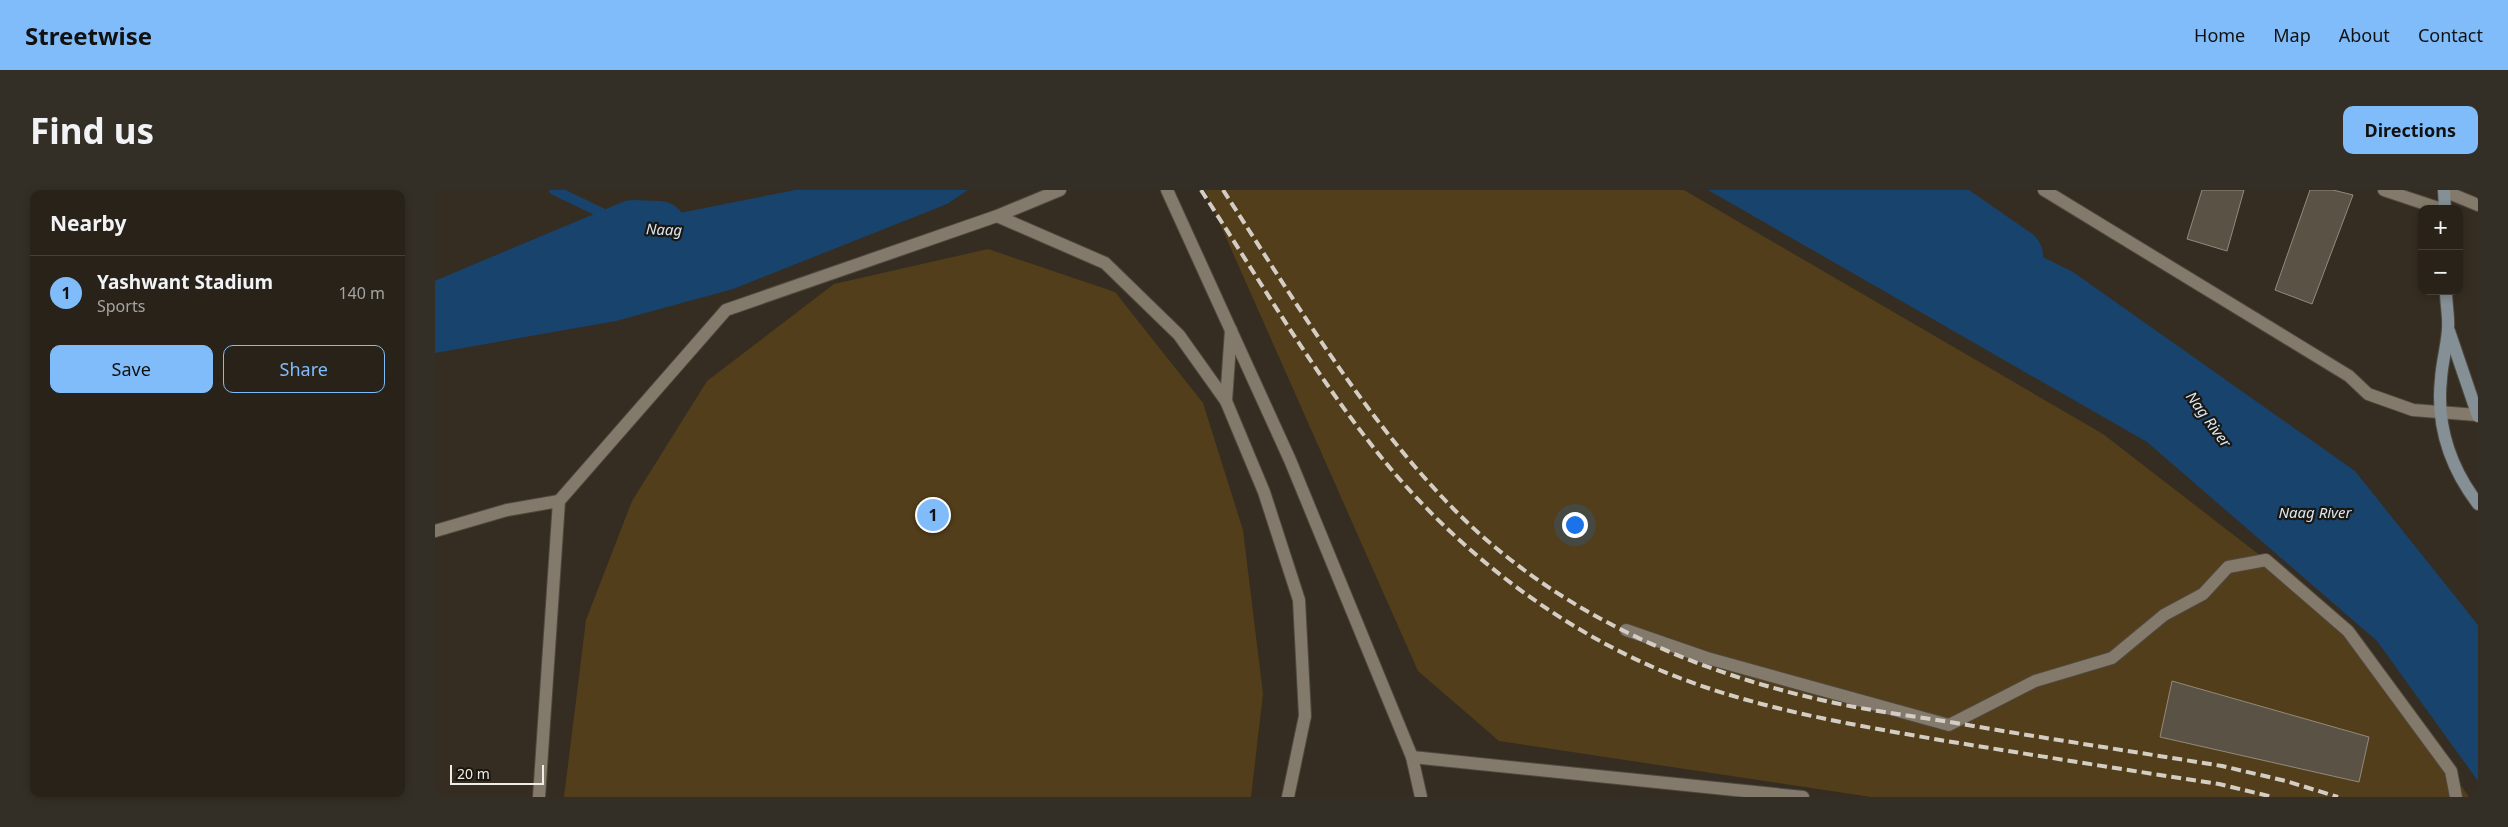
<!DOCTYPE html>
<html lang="en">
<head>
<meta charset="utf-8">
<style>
  :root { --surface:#282219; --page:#342f26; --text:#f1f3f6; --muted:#a5a4a2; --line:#443f38; --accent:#81bcfa }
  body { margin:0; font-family:"Noto Sans",sans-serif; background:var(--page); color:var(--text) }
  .controls { position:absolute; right:15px; top:15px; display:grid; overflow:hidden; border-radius:10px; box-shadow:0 2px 8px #0003 }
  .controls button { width:45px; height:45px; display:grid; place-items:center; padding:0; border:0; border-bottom:1px solid var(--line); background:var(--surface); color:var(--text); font:25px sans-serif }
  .scale { position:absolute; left:15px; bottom:12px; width:94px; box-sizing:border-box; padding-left:5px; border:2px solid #f1ece4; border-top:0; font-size:14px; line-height:18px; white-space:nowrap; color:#f1ece4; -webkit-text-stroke:4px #1a1610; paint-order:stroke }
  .you { position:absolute; left:1139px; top:334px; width:18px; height:18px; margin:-12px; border:4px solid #fff; border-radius:50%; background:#1a73e8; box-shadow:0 0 0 8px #1a73e833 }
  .badge { display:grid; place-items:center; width:32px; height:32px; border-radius:50%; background:var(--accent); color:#111; font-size:16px; font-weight:700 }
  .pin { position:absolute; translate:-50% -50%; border:2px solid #fff; box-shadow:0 1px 5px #0006 }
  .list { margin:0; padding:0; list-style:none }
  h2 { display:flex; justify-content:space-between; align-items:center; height:65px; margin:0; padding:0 20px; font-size:21px }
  h2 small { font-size:16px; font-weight:400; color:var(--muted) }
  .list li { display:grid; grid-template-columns:32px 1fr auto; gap:15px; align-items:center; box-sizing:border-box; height:75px; padding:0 20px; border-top:1px solid var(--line) }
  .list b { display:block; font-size:19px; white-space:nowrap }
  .list p { margin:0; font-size:16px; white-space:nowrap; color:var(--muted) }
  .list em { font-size:16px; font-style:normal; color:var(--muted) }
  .actions { display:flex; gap:10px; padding:15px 20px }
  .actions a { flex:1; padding:11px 0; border:1px solid var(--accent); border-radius:10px; text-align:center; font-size:18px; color:var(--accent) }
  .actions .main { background:var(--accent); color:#111 }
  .map { position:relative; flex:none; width:2043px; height:607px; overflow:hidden; border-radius:10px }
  header { display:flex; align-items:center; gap:30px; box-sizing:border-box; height:70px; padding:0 25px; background:var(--accent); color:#111 }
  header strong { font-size:24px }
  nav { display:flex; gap:28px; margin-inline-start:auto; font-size:18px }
  .intro { display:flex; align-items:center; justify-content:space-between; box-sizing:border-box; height:120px; padding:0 30px }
  h1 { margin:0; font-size:35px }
  .button { padding:12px 22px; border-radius:10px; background:var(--accent); color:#111; font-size:18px; font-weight:700 }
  main { display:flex; gap:30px; padding:0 30px }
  aside { flex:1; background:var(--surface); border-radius:10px; box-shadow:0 2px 8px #0003 }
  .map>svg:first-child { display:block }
</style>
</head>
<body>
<header>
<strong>Streetwise</strong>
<nav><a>Home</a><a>Map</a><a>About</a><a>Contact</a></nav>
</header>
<div class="intro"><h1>Find us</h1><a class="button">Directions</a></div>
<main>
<aside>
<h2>Nearby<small></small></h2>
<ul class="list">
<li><span class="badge">1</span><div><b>Yashwant Stadium</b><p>Sports</p></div><em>140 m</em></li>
</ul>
<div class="actions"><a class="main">Save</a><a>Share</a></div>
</aside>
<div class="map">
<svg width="2043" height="607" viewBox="0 0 2043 607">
  <rect width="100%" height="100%" fill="#352d21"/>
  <g fill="#523e1a">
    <path d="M770,0H1249L1668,244L1831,370L1931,456L2034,607H1436L1064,551L983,481Z"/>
    <path d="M553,59L680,102L768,213L808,340L828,504L816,607H129L151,430L197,311L272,191L399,94Z"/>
  </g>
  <g fill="#17436d">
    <path d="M360,0H533L512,14L298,99L181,131L0,163V112L89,88L209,30Z"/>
    <path d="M1273,0H1472L1638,82L1920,281L2043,435V591L1942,451L1712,252Z"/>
  </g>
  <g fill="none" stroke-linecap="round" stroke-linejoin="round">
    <path stroke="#17436d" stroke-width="10" d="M119,0L198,38"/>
    <g stroke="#17436d" stroke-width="56">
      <path d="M1485,0L1580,66"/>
      <path d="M0,121L198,38L224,39"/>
    </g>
  </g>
  <g fill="#5a5244" stroke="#938a7b">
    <path d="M1767,0H1809L1792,61L1752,49Z"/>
    <path d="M1875,0H1898L1918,5L1877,114L1840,100Z"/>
    <path d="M1737,491L1934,547L1924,592L1725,547Z"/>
  </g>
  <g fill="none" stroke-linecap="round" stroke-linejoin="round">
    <g stroke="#4f493e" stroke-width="14">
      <g id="minor">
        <path d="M1609,0L1914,186L1933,204L1978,220L2042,225"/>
        <path d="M1949,0L2006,19"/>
        <path d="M2009,1L2043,15"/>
        <path d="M562,26L670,73L744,145L791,211L796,140"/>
        <path d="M791,211L829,302L864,410L870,526L853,607"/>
        <path d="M0,341L72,320L124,311"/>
        <path d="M1191,440L1272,468L1514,535L1600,491L1677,468L1729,425L1768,404L1793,377L1831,370L1913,441L2016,581L2021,607"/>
        <path d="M977,567L1368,607"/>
        <path d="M104,607L124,311L291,120L562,26L625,0"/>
      </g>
    </g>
    <g stroke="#4f493e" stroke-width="14">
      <path id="tertiary" d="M732,0L855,270L977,567L986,607"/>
    </g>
    <g stroke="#4f493e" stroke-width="14">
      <g id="secondary">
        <path d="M2009,0L2010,19"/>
        <path d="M2011,101C2011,114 2014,127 2013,139C2012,156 2007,172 2006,189C2001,235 2015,277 2043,314"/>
        <path d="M2014,141L2043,226"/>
      </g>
    </g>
    <use href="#minor" stroke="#837a6b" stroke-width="12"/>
    <use href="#tertiary" stroke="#837a6b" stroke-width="12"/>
    <use href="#secondary" stroke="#848f96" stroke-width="12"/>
    <g stroke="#d3cdc4" stroke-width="4" stroke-dasharray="10 5" stroke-linecap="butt">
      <path d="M766,0C828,95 887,198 961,285C1031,366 1121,435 1220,478C1311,517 1408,533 1505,550C1598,565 1691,580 1784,594L1838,607"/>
      <path d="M788,0C857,106 922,217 1009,309C1112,419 1254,482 1400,513C1442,522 1485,527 1527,534C1614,549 1701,562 1787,576L1851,591L1903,607"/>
    </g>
  </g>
  <g text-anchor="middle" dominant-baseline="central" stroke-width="4.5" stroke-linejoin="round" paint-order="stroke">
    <g font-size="15" font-style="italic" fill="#d9e6f4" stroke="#1a1610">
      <text transform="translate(229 39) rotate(2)">Naag</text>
      <text transform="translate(1774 229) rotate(54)">Nag River</text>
      <text x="1880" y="322">Naag River</text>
    </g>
  </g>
</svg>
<div class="controls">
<button>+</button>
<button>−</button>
</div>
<div class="scale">20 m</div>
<div class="you"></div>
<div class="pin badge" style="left:498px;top:325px">1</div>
</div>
</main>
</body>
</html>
